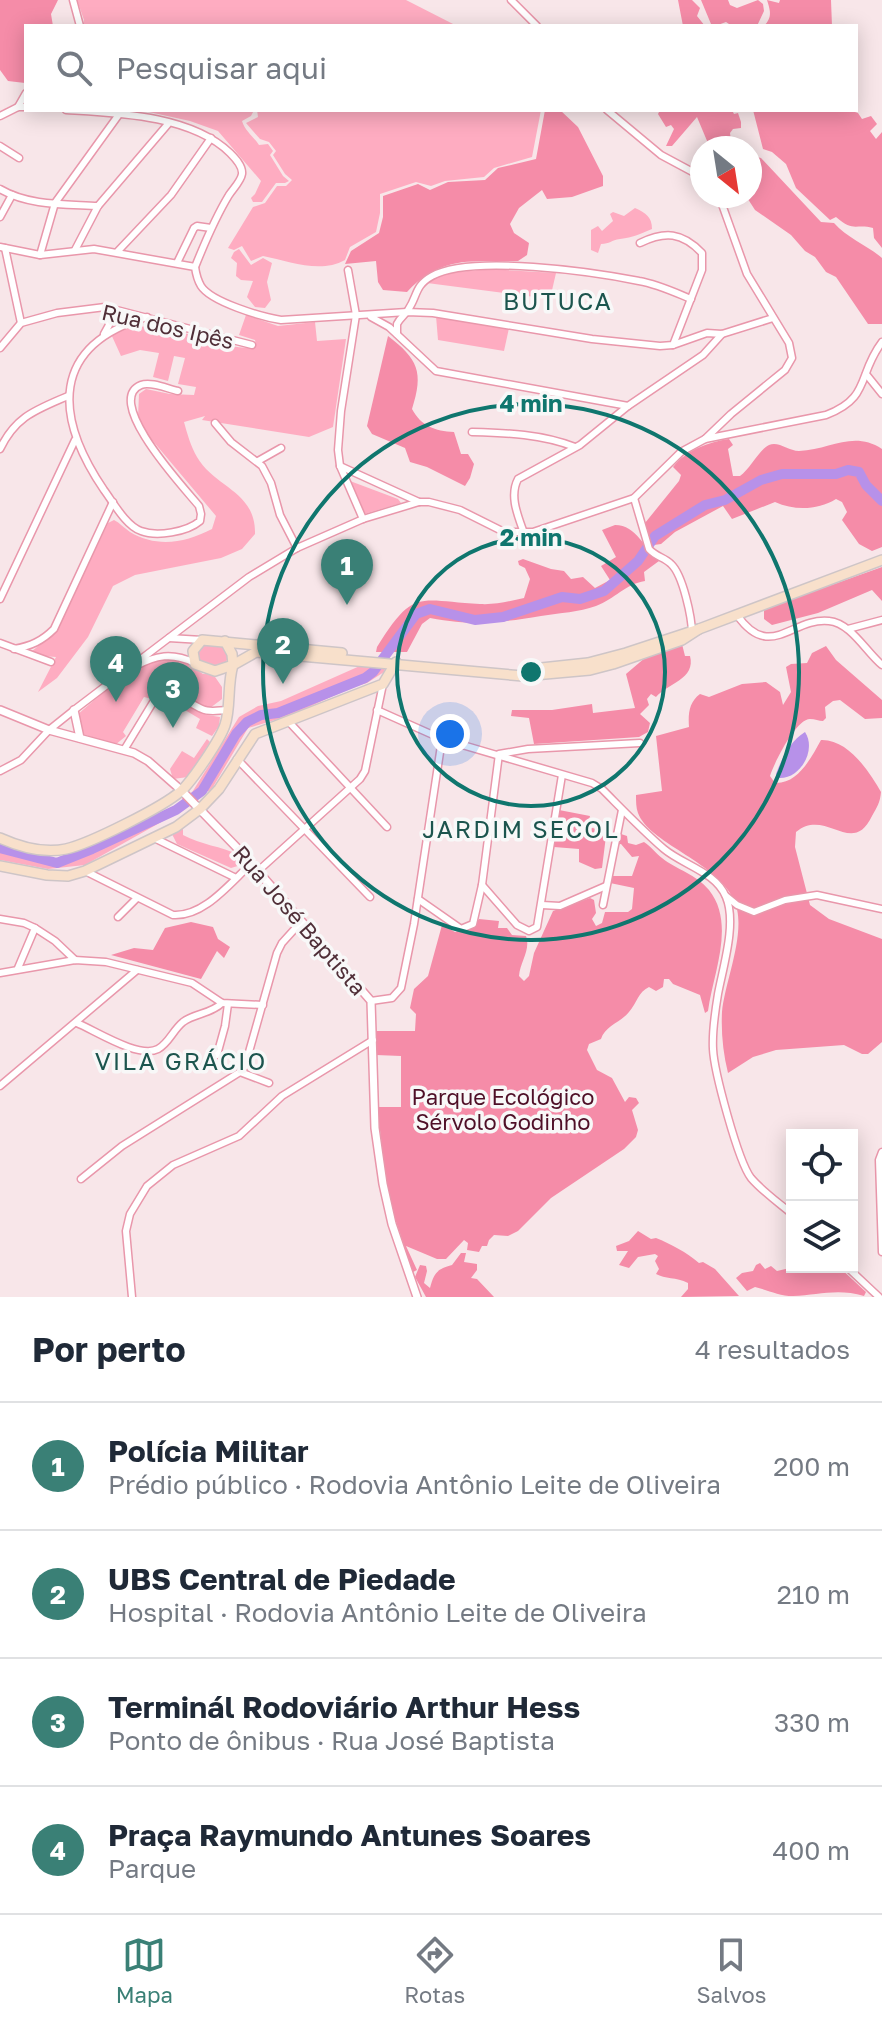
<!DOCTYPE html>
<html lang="pt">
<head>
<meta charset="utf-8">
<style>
  :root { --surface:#fff; --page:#f2f2f3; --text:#1f2937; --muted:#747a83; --line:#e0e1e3; --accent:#3a8076 }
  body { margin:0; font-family:"Golos Text",sans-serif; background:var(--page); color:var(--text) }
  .controls { position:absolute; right:24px; bottom:24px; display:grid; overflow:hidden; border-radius:0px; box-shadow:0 4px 20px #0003 }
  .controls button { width:72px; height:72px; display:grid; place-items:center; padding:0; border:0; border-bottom:2px solid var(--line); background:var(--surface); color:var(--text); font:40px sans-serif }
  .compass { position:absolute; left:690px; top:136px; width:72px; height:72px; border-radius:50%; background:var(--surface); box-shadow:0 4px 20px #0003; rotate:150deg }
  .you { position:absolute; left:450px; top:734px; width:28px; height:28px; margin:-20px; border:6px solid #fff; border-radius:50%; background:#1a73e8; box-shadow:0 0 0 12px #1a73e833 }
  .badge { display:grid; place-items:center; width:52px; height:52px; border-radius:50%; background:var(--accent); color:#fff; font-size:26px; font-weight:700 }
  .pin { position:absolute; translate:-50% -66px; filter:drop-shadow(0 2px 4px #0008) }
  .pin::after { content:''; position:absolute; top:42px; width:28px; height:24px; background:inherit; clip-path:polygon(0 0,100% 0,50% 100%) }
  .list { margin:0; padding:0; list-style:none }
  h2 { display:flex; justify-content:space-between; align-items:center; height:104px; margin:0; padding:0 32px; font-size:34px }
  h2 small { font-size:26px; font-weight:400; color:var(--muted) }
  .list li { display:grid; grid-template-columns:52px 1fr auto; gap:24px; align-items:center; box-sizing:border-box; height:128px; padding:0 32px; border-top:2px solid var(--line) }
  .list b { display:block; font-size:30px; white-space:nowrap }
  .list p { margin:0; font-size:26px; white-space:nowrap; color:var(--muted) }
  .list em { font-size:26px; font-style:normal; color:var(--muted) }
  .icon { flex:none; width:44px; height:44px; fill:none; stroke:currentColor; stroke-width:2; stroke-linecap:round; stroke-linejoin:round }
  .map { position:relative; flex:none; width:882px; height:1297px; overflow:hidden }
  .search { position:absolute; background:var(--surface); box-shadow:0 4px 20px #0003; left:24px; right:24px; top:24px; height:88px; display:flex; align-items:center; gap:20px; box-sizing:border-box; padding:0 28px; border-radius:0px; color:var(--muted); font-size:30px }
  .sheet { height:616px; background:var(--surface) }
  nav { display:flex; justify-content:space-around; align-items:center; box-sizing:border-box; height:112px; border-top:2px solid var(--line); background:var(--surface); font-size:22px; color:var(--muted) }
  nav a { display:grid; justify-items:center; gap:4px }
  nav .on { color:var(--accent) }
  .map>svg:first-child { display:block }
</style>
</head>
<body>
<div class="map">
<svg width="882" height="1297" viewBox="0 0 882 1297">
  <rect width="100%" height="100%" fill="#f8e6e9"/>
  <g fill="#feacc1">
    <path d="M77,0H406L457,26H83L84,20Z"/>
    <path d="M140,110H254L251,116L242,121C245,131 253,136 259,145L268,144L273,151L270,155L283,176L289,181L285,183H276L262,202H253L251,198L255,194L261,181L218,131L190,121Z"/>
    <path d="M257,110H541L532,157L494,168L484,177L445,181L431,186L416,182L380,194V213L376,232L350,247L345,260C320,274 289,261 263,256L251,261L242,246L234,250L228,248L253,207L265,203L277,186H286L292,180L285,174L273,155L276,151L269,142L260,139L246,123L258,117Z"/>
    <path d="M635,208C646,213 652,217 652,229C638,235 634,237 620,239C611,240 610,244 601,244L598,253L591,250V230L598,226L602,231L613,221L610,214L613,212L624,216Z"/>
    <path d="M239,249L251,265L263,258L272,263L267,282L271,300L265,308L255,307L247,297L253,281L241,280L236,276L237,263L231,258L234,252Z"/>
    <path d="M486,269L556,273L550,299L427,283L441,274Z"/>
    <path d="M246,315L278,326L315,322L317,341L346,339L333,427L309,437L202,420L205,416L184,422C187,433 191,447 197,457C215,488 256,491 255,534L242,549L221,558L135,575L113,586L88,637L57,678L38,692L56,657L43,656L32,651L56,632L108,523L114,520C120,523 124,528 130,532C157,548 185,543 212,529L216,516L147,434L138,417L139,394L146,389L170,394L194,395L196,387L178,384L185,358L174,356L168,381L153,377L159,353L140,350L121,356L111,334C140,321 162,327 192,335V346L200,348L204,337C219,341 241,353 256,345L255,340L239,335Z"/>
    <path d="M436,316L509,328L504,351L438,340Z"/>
    <path d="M350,481L398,499L401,503L364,514L348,482Z"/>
    <path d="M206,644L225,646L229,653L225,666L220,668L196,661L197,650Z"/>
    <path d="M162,658L183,660L203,674H213L222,687V699L210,708L167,689L159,692L152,699L144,697L123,732L126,736L115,745L80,733L76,716C102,693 129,670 162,658Z"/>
    <path d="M362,665L385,668L384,672L367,683L350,688L292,715L248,728L213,787L209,791L191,794L239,717L258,706L281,701Z"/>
    <path d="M173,698L207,715L220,717L219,726L212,736L196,728L200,719L175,704Z"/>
    <path d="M207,739L210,742L188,777L173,779L170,769L182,751L194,758Z"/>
    <path d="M180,803L186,808L85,865L48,869L0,860V847L52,859L68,857Z"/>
    <path d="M183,825V835C201,845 221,846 239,855L241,865L231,868L177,844L172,834Z"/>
  </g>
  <g fill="#f58ca8">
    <path d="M0,0H58L51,14L53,26H26L25,83L8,81L0,70Z"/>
    <path d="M678,0H692L700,8L697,16L705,26H683Z"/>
    <path d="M701,0H728L730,5L737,8L758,0L763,4L764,11L757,26H732L726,22L715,26L711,24Z"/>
    <path d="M767,0L779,3L780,0H831L832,26H764C773,17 770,10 767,0Z"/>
    <path d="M545,110H560L578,127L603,176V186L572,197L547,199L542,190L519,208L510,224L514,233L529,243L527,255L518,261C471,262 442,255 407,292L383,290L378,282L376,261L345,264L351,251L379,233L383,217V196L418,184L430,190L448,182L485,180L498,168L536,159Z"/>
    <path d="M660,110H732L734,114L738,113L741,122V128L733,129L730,133L732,148H710L697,117L672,146H666L674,129L671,125L666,127L658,114Z"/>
    <path d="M753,110H849L858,113L862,119L871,116L877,124L870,131L876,139L882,132V248L874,238L873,228C856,223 854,233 836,217L830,220L796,188L786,164L772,152L763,149Z"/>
    <path d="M753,156L761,158L821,222L834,223C847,238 867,245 882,258V324H868L836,277L826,272L815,257L805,251L791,235L755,210L746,196H750V162Z"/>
    <path d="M388,336C418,359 424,372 412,409C421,426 435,431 454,432L461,454H468L474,464L470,478L465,486L427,467L410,462L405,448L372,434L367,426Z"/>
    <path d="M729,439L733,445L728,449L733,476H740C750,469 760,449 769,445C779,441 788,451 799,451C830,450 853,430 882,449V547L872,551L859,544L842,520L847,512L842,502L836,499C818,510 795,511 775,502L732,519L723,506L675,532L661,544L654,545L650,541L645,523L679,481L681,475L673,467C686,450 709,442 729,439Z"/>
    <path d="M615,525C637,525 644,549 659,561L644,572L645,581C625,584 615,599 596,606C579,612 560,613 541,616C498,623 475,626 430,618L422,624L407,652H376L377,647C414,587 419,601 480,604C495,605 510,601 524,598L530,579L525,568L519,565L518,561L523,559L551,569L564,571L571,579L583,577L595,588L610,580L601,566L616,557L602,530Z"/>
    <path d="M882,567V601L872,590L818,613L772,625L764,619V609Z"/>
    <path d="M682,644L685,656H690C696,679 668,683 656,697L651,694L647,699L649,705L640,714L650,723L648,732L639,737L534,744L529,718L511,716L512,710H552L592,704L593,713L635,708L626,674L646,657Z"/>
    <path d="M826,646L836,660L882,700V718L865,719L840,700L833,701L825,707L826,718L823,721C819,721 815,719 810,719C796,719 774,763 770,776L775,783C798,784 811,758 821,740C848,739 869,771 881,792C880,803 877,807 872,816C852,858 826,807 796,832L795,847L810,905L829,919L882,939V1042L868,1054H862L844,1045L776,1050L753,1057L728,1073C723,1053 721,1032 722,1012C725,979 749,928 733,898C713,860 649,843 638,813C636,808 636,801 636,795L662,791L656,736L689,727C688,714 689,702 700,694L709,697L742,684L766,682L780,692L783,705L791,692L786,667L791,664L807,663L812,653Z"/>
    <path d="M559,810L590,816L587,827L597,829L599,835L606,836L602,868L595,869L579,862V849L554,847Z"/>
    <path d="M618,833L627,836L628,843L636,845L644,842C652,847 655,853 662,858C677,870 696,874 709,890C736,924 713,973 708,1011L705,1013L700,995L673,984L669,979H664L663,987L656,991L649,987C638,992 637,1003 629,1012C621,1022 605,1026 601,1039L589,1044L587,1050L597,1070L612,1078L625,1102L629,1097L636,1098L639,1103L632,1110L638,1130L636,1137L624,1149L551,1198L518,1231L508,1236L494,1235L489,1240L487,1246H482L479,1252L467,1250L468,1243L464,1240L446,1259H437L406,1246L417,1270L413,1272L389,1201L377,1107H401V1056L376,1055L374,1031H415L416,1014L410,1008L414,989L428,976L442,925L455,932L469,931L479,919L499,921L498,928H507L512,935L526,936C531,950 520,962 519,976L524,981L529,976L534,953L553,911L590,898L594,900L596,913L592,919L596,926L602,923L605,912H628L632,909L634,888L610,883V876H632L639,856L632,857L621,844L615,845Z"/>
    <path d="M191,922L213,927L218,939L230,947L224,958L217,951L201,979L111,955L134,948L153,950L165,928Z"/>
    <path d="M638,1231L651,1239L656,1238C671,1244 686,1252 699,1263L703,1262L715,1269L739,1296L681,1297L688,1289V1283C676,1277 665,1279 656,1274L659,1269L655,1261L658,1256L655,1254L638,1257L629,1268L619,1265L628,1251H617L616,1246L629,1241Z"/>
    <path d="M461,1253H466L464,1262L477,1264V1270L471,1278L477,1279L494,1297H426L415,1277L420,1265L426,1266L427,1271L424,1283L430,1288C434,1273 437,1269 452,1265Z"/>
    <path d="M760,1263L765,1269L771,1266L777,1271L794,1267H839L866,1292L864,1296C838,1288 818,1295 793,1296C779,1296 768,1290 755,1287L747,1291L736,1278L742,1273L753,1271L756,1265Z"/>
  </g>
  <path fill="#b791e9" d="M805,732C817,750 800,780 778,778L776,774C782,758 790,741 805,732Z"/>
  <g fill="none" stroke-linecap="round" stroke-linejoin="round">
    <path stroke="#b791e9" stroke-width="10" d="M0,848L57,863L92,849L176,810L202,791L236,734L247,722L261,715L278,713L365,678L373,672L416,614L430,609L475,620L503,617L562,597L580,599L604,591L638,561L655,536L705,505L725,500L761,480L782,474H836L848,470L859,472L866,485L882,501"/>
    <g stroke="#e997ab" stroke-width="9">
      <g id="minor">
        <path d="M73,0L80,26"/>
        <path d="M511,0L537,26"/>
        <path d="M18,107L26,93"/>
        <path d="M66,110C117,113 191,115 230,153C235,158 243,166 242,174C241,181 233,189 229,195C215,218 205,242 195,267"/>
        <path d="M607,110L661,155L702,177"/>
        <path d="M0,116L18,107H26"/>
        <path d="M0,146L19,158"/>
        <path d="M0,189C29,206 65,204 98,206"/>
        <path d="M0,217L12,195"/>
        <path d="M640,243C665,231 682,232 702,253V270L673,345"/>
        <path d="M0,247L40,255L94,249L195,267C196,274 198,281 201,286C211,302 262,317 281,320L407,312L433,313L592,339L660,346L673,345L707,333L722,334L773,318"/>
        <path d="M5,248L21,323"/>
        <path d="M75,250L98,206L168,124"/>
        <path d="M118,251L171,195L211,138"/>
        <path d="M40,255L55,203L120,113"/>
        <path d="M177,263L194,228L197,226L211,228"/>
        <path d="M348,270L356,315L341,411L338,450L340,466L363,519"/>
        <path d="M147,317C50,346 54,416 104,490C113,502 126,526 141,531C157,537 187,532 200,521L201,514L199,506C187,491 102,401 141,385C151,381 168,389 178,391"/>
        <path d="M371,317L389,327L436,371L628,406"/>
        <path d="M104,334L109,325L105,308"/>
        <path d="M397,334V324C400,318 405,315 408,310C418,296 414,286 432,276C471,254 594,272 639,281C657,284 674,292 691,299"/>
        <path d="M0,348L21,323L57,313L105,307L252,345"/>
        <path d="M866,374L882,394"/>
        <path d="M215,423L231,442L262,466L271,483L280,515L297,548"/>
        <path d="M472,432C508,433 541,434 575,447"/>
        <path d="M705,439L731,414L785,370L792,358L789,343L747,274L719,196"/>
        <path d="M0,449C16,416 36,410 68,396"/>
        <path d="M258,461L281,448"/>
        <path d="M340,466L419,502"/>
        <path d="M634,498L649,549C656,557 664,557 671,564C683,575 692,618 692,634"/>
        <path d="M524,533C518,516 509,496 518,479L580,445L628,406L703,355L722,334"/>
        <path d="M0,599L75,440"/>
        <path d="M737,615C770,662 792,617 829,621C851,623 866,652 882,665"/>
        <path d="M848,629L882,620"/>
        <path d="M169,638L202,640"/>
        <path d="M0,643L51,662"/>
        <path d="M14,649C31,646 42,641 54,629L113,502"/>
        <path d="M134,667C156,655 172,652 195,663"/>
        <path d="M377,710L442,739L592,783L602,789C622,809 642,830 664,849C683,865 716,872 726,897C737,923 723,967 718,994C715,1012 712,1031 713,1049C714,1071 738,1161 751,1178C762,1191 779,1203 792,1214"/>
        <path d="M289,722L387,827"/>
        <path d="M124,750L155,699C173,686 185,702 202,709C210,713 219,710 228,710"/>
        <path d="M237,759L370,897"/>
        <path d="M0,771L21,760L49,730L74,710L249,577L297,548L363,519L419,502H429L460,510L504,532H533L634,498L681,452L705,439L826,415C871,398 857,375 882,342"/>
        <path d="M154,838L236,878"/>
        <path d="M85,871L173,915C204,917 230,883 251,864"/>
        <path d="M258,871L360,779L365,771L383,684"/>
        <path d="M482,885L517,925L529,931L537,927L562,775"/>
        <path d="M726,896L737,905L754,912L785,900L817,895L882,909"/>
        <path d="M418,899L461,929L473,924L482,885L499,754L528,749L640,743"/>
        <path d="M542,905L560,906L606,886"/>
        <path d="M603,905L622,810"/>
        <path d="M118,917L137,898"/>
        <path d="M0,919L24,923L35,928L18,968"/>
        <path d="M35,928L55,941L75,960"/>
        <path d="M0,973L75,960L106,962L192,983L222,1003L263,1005"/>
        <path d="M371,1001L392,998L401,988L414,924L442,739"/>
        <path d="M77,1023C96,1031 139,1059 158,1049C169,1043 173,1030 183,1022C195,1013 211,1014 222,1003"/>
        <path d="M217,1055L225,1026L228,1004"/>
        <path d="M240,1072L269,1083"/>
        <path d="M0,1086L137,970"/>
        <path d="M882,1152L879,1160L882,1252"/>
        <path d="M81,1179L122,1146L240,1072L245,1066L277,953L282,943L301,922"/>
        <path d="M847,1267L879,1297"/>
        <path d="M132,1297L126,1231L130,1214L147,1186L173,1165L239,1136L282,1096L373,1040"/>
      </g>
    </g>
    <g stroke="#e997ab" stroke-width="10">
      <g id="tertiary">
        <path d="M0,710L49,730L134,753L148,761L182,791L243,854L371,1001L375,1128L383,1184L392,1224L417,1297"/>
        <path d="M74,710L80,738"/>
      </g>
    </g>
    <g stroke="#cec5c7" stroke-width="12">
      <g id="primary">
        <path d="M225,641L232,654L233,665L215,671L195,664L193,651L202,640L342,653"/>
        <path d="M532,669L588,663L626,653L699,629L882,560"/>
        <path d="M0,838C20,847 43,854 66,849C89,844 163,807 181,791C192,781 220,740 225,725C231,708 227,685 233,665L256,652L523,676L590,670L613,664L682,640L699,629"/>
        <path d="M0,866L47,875L68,876L85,871L176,827L200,809L219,789L255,734L383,684L396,662"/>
      </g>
    </g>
    <use href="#minor" stroke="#fff" stroke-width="6"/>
    <use href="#tertiary" stroke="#fff" stroke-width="7"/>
    <use href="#primary" stroke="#f8e0cb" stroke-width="9"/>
  </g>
  <g fill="none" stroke="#0f766e" stroke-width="4">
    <circle cx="531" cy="672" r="134"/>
    <circle cx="531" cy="672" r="268"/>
  </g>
  <g text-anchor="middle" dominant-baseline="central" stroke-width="7" stroke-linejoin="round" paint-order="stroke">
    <g font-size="22" fill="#502f38" stroke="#f8f8f8">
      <text transform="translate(168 326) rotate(13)">Rua dos Ipês</text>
      <text transform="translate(300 920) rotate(49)">Rua José Baptista</text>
    </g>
    <g font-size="22" fill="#4f0f27" stroke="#f8f8f8">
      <text x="503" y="1096">Parque Ecológico<tspan x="503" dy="25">Sérvolo Godinho</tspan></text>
    </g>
    <g font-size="24" letter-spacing="2" fill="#1c554e" stroke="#f8f8f8">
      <text x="558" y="300">BUTUCA</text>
      <text x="521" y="828">JARDIM SECOL</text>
      <text x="181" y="1060">VILA GRÁCIO</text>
    </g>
  </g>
  <circle cx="531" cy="672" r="12" fill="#0f766e" stroke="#f8f8f8" stroke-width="4"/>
  <g font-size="24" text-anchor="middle" font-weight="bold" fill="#0f766e" stroke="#f8f8f8" stroke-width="7" stroke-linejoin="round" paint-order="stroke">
    <text x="531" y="412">4 min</text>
    <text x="531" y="546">2 min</text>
  </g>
</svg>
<div class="controls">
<button><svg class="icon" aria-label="locate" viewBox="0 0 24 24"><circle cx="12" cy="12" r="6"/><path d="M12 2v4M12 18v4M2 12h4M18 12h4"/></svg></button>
<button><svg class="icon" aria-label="layers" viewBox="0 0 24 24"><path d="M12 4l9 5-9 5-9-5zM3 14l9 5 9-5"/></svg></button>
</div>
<svg class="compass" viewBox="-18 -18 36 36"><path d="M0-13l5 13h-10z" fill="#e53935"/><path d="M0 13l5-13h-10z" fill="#747a83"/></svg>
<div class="you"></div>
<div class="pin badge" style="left:347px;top:605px">1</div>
<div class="pin badge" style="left:283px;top:684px">2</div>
<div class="pin badge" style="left:173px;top:728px">3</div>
<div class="pin badge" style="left:116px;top:702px">4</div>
<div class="search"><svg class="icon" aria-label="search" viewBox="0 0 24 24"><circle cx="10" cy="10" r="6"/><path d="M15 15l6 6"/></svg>Pesquisar aqui</div>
</div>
<section class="sheet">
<h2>Por perto<small>4 resultados</small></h2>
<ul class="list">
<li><span class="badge">1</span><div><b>Polícia Militar</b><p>Prédio público · Rodovia Antônio Leite de Oliveira</p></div><em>200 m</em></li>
<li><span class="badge">2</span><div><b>UBS Central de Piedade</b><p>Hospital · Rodovia Antônio Leite de Oliveira</p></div><em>210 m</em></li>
<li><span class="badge">3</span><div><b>Terminál Rodoviário Arthur Hess</b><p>Ponto de ônibus · Rua José Baptista</p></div><em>330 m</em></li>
<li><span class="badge">4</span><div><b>Praça Raymundo Antunes Soares</b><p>Parque</p></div><em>400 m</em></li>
</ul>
</section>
<nav>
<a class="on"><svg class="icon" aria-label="map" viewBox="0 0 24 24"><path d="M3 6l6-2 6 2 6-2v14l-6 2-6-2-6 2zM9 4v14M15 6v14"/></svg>Mapa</a>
<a><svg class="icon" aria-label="directions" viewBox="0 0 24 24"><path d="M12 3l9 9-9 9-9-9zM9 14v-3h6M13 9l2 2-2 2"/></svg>Rotas</a>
<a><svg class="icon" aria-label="saved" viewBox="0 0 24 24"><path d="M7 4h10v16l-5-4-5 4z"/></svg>Salvos</a>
</nav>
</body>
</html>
